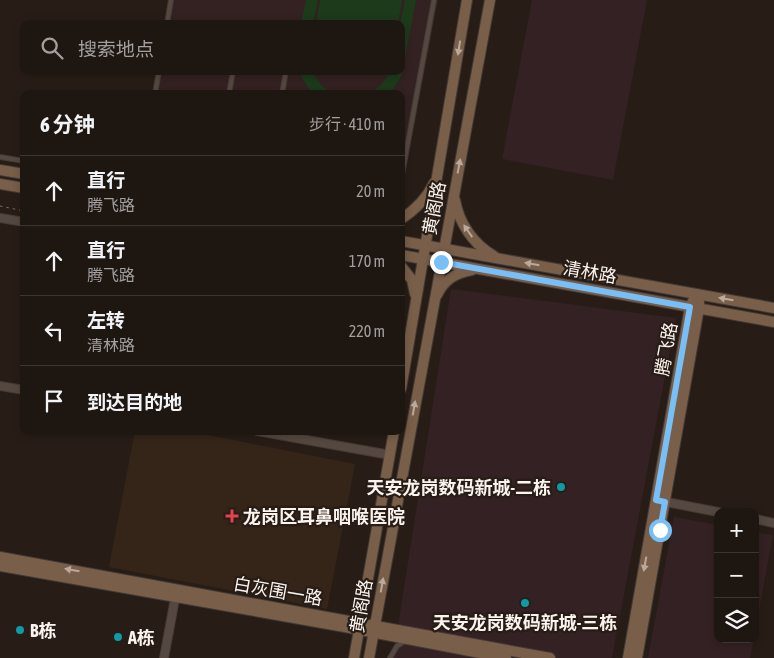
<!DOCTYPE html>
<html lang="zh">
<head>
<meta charset="utf-8">
<style>
  :root { --surface:#1e1610; --page:#2b231e; --text:#f1f3f6; --muted:#a19f9f; --line:#3c3530 }
  body { margin:0; font-family:"Asap Condensed","Noto Sans SC",sans-serif; background:var(--page); color:var(--text) }
  .controls { position:absolute; right:15px; bottom:15px; display:grid; overflow:hidden; border-radius:10px; box-shadow:0 2px 8px #0003 }
  .controls button { width:45px; height:45px; display:grid; place-items:center; padding:0; border:0; border-bottom:1px solid var(--line); background:var(--surface); color:var(--text); font:25px sans-serif }
  .stop { position:absolute; width:15px; height:15px; margin:-11px; border:4px solid #78bff8; border-radius:50%; background:#fff }
  .stop.end { background:#78bff8; border-color:#fff; box-shadow:0 1px 5px #0008 }
  .list { margin:0; padding:0; list-style:none }
  h2 { display:flex; justify-content:space-between; align-items:center; height:65px; margin:0; padding:0 20px; font-size:21px }
  h2 small { font-size:16px; font-weight:400; color:var(--muted) }
  .list li { display:grid; grid-template-columns:32px 1fr auto; gap:15px; align-items:center; box-sizing:border-box; height:70px; padding:0 20px; border-top:1px solid var(--line) }
  .list b { display:block; font-size:19px; white-space:nowrap }
  .list p { margin:0; font-size:16px; white-space:nowrap; color:var(--muted) }
  .list em { font-size:16px; font-style:normal; color:var(--muted) }
  .icon { flex:none; width:28px; height:28px; fill:none; stroke:currentColor; stroke-width:2; stroke-linecap:round; stroke-linejoin:round }
  .map { position:relative; flex:none; width:774px; height:658px; overflow:hidden }
  .search { position:absolute; background:var(--surface); box-shadow:0 2px 8px #0003; left:20px; top:20px; width:385px; height:55px; display:flex; align-items:center; gap:12px; box-sizing:border-box; padding:0 18px; border-radius:10px; color:var(--muted); font-size:19px }
  .panel { position:absolute; background:var(--surface); box-shadow:0 2px 8px #0003; left:20px; top:90px; width:385px; height:345px; border-radius:10px }
  .map>svg:first-child { display:block }
</style>
</head>
<body>
<div class="map">
<svg width="774" height="658" viewBox="0 0 774 658">
  <rect width="100%" height="100%" fill="#281d16"/>
  <g fill="#342124">
    <path d="M532,0H647L613,180L502,159Z"/>
    <path d="M451,289L676,318L612,658H393Z"/>
    <path d="M674,517L718,525V639H754L750,658H648Z"/>
    <path d="M755,532L773,535L755,632Z"/>
  </g>
  <path fill="#352519" d="M135,431H187L355,464L327,609L109,567Z"/>
  <path fill="#342121" d="M171,0H438L401,197V94H157L160,71H401V24H167Z"/>
  <g fill="#1d3a1b">
    <path d="M306,0H318L313,24H301Z"/>
    <path d="M320,0H402L398,24H316Z"/>
    <path d="M405,0H416L402,74L398,82L389,94H369L379,87L388,76L361,71H389V74L390,71H401L400,24Z"/>
    <path d="M299,71H311L322,86L333,94H313L303,80Z"/>
  </g>
  <g fill="none" stroke-linecap="round" stroke-linejoin="round">
    <g stroke="#443b37" stroke-width="6">
      <g id="lane">
        <path d="M167,24L171,0"/>
        <path d="M155,94L159,71"/>
        <path d="M229,94L233,71"/>
        <path d="M282,94L286,71"/>
        <path d="M0,157L24,161"/>
        <path d="M401,180L434,0"/>
        <path d="M390,658L397,646L405,641"/>
      </g>
    </g>
    <g stroke="#443b37" stroke-width="10">
      <g id="street">
        <path d="M0,218L24,222"/>
        <path d="M0,386L24,390"/>
        <path d="M257,431L390,455"/>
        <path d="M661,501L718,512"/>
        <path d="M755,519L774,523"/>
        <path d="M164,658L176,593"/>
      </g>
    </g>
    <g stroke="#443b37" stroke-width="12">
      <g id="secondary">
        <path d="M0,170L24,174"/>
        <path d="M0,184L24,188"/>
        <path d="M455,200C459,223 473,244 494,256"/>
        <path d="M401,219C415,210 427,198 434,183"/>
        <path d="M401,241L774,308"/>
        <path d="M401,255L774,322"/>
        <path d="M401,266L412,280L415,294"/>
        <path d="M437,295C444,280 455,273 472,270"/>
        <path d="M401,389L467,0"/>
        <path d="M0,557L550,658"/>
        <path d="M0,566L345,627L506,658"/>
        <path d="M354,658L394,431"/>
        <path d="M369,658L490,0"/>
        <path d="M628,658L690,307L693,301"/>
        <path d="M637,658L699,308V302"/>
      </g>
    </g>
    <path stroke="#797069" stroke-width="1" stroke-dasharray="2.5 4" stroke-linecap="butt" d="M0,206L24,211"/>
    <use href="#lane" stroke="#554840" stroke-width="4"/>
    <use href="#street" stroke="#554840" stroke-width="8"/>
    <use href="#secondary" stroke="#795f4a" stroke-width="10"/>
  </g>
  <defs><path id="oneway-solid" d="M-6-.8H1V-3.2L6.5 0L1 3.2V.8H-6Z" transform="scale(1.25)"/></defs>
  <g fill="#baa99c">
    <use href="#oneway-solid" transform="translate(459 48) rotate(99)"/>
    <use href="#oneway-solid" transform="translate(459 166) rotate(-79)"/>
    <use href="#oneway-solid" transform="translate(468 231) rotate(-125)"/>
    <use href="#oneway-solid" transform="translate(532 264) rotate(-170)"/>
    <use href="#oneway-solid" transform="translate(726 299) rotate(-170)"/>
    <use href="#oneway-solid" transform="translate(414 408) rotate(-80)"/>
    <use href="#oneway-solid" transform="translate(645 564) rotate(100)"/>
    <use href="#oneway-solid" transform="translate(72 570) rotate(-170)"/>
    <use href="#oneway-solid" transform="translate(382 585) rotate(-80)"/>
  </g>
  <g fill="none" stroke-linecap="round" stroke-linejoin="round">
    <path stroke="#78bff8" stroke-width="6" d="M441,262L690,307L656,500L665,502L660,530"/>
  </g>
  <g fill="#0f9aa8" stroke="#281d16" stroke-width="2">
    <circle cx="561" cy="487" r="5"/>
    <circle cx="525" cy="603" r="5"/>
    <circle cx="20" cy="630" r="5"/>
    <circle cx="118" cy="637" r="5"/>
  </g>
  <path fill="#e0444e" stroke="#281d16" stroke-width="2" d="M229.5 508.5h5v5h5v5h-5v5h-5v-5h-5v-5h5z"/>
  <g text-anchor="middle" dominant-baseline="central" stroke-width="4.5" stroke-linejoin="round" paint-order="stroke">
    <g font-size="18" fill="#fbf3ee" stroke="#281d16">
      <text transform="translate(434 208) rotate(-79)">黄阁路</text>
      <text transform="translate(590 272) rotate(10)">清林路</text>
      <text transform="translate(666 349) rotate(-80)">腾飞路</text>
      <text transform="translate(278 591) rotate(10)">白灰围一路</text>
      <text transform="translate(361 606) rotate(-80)">黄阁路</text>
    </g>
    <g font-size="18" font-weight="bold" fill="#fbf3ee" stroke="#281d16" text-anchor="start">
      <text x="551" y="487" text-anchor="end">天安龙岗数码新城-二栋</text>
      <text x="243" y="516">龙岗区耳鼻咽喉医院</text>
      <text x="525" y="622" text-anchor="middle">天安龙岗数码新城-三栋</text>
      <text x="30" y="630">B栋</text>
      <text x="128" y="637">A栋</text>
    </g>
  </g>
</svg>
<div class="controls">
<button>+</button>
<button>−</button>
<button><svg class="icon" aria-label="layers" viewBox="0 0 24 24"><path d="M12 4l9 5-9 5-9-5zM3 14l9 5 9-5"/></svg></button>
</div>
<div class="stop" style="left:660px;top:530px"></div>
<div class="stop end" style="left:441px;top:262px"></div>
<div class="search"><svg class="icon" aria-label="search" viewBox="0 0 24 24"><circle cx="10" cy="10" r="6"/><path d="M15 15l6 6"/></svg>搜索地点</div>
<section class="panel">
<h2>6 分钟<small>步行 · 410 m</small></h2>
<ul class="list">
<li><svg class="icon" aria-label="ahead" viewBox="0 0 24 24"><path d="M12 20V5M6 11l6-6 6 6"/></svg><div><b>直行</b><p>腾飞路</p></div><em>20 m</em></li>
<li><svg class="icon" aria-label="ahead" viewBox="0 0 24 24"><path d="M12 20V5M6 11l6-6 6 6"/></svg><div><b>直行</b><p>腾飞路</p></div><em>170 m</em></li>
<li><svg class="icon" aria-label="left" viewBox="0 0 24 24"><path d="M17 20v-9H6M10 6l-5 5 5 5"/></svg><div><b>左转</b><p>清林路</p></div><em>220 m</em></li>
<li><svg class="icon" aria-label="arrive" viewBox="0 0 24 24"><path d="M6 21V4h12l-3 4 3 4H6"/></svg><div><b>到达目的地</b></div></li>
</ul>
</section>
</div>
</body>
</html>
